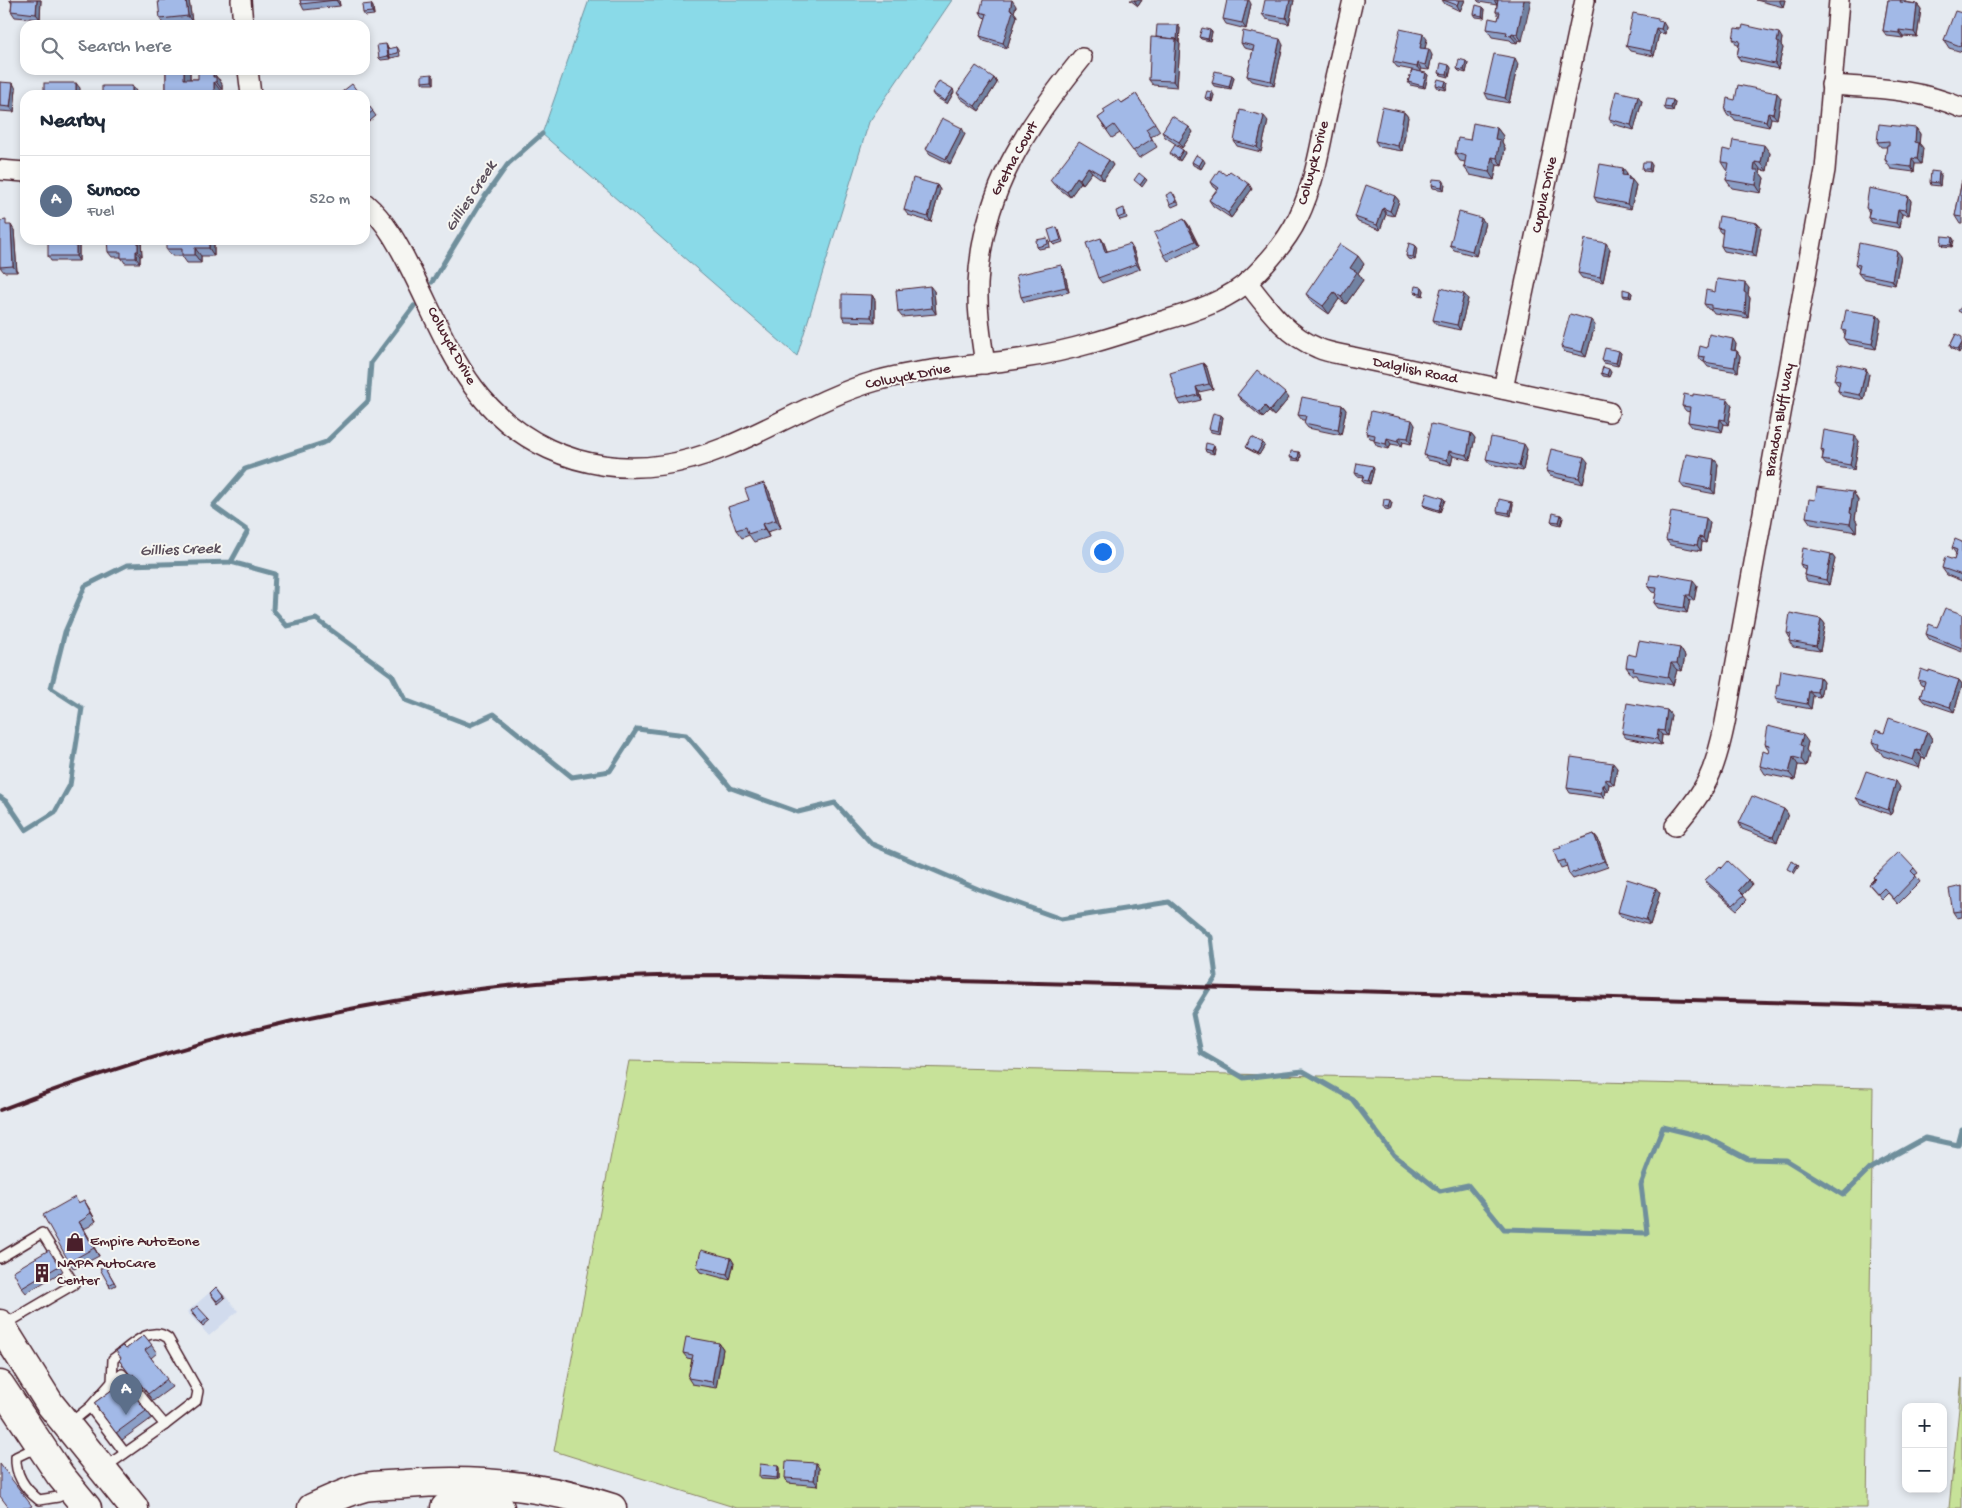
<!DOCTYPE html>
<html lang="en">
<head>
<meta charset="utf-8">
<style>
  :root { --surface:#fff; --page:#f6f6f7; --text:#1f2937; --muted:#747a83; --line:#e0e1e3; --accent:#1a73e8 }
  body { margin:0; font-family:"Gochi Hand",sans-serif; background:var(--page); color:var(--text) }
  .controls { position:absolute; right:15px; bottom:15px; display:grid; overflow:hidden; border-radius:10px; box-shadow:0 2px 8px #0003 }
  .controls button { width:45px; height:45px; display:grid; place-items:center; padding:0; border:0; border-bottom:1px solid var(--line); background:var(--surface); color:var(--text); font:25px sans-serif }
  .you { position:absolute; left:1102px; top:551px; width:18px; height:18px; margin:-12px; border:4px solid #fff; border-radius:50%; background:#1a73e8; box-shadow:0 0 0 8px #1a73e833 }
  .badge { display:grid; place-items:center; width:32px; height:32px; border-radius:50%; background:var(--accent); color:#fff; font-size:16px; font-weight:700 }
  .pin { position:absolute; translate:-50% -41px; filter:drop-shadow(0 1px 2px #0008) }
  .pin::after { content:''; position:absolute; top:26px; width:18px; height:15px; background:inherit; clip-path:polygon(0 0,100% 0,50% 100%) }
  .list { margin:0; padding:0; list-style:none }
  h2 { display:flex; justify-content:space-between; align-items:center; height:65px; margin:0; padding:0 20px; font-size:21px }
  h2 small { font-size:16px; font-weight:400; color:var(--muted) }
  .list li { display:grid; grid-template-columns:32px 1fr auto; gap:15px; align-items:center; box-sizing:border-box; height:90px; padding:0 20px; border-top:1px solid var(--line) }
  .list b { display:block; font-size:19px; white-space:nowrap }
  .list p { margin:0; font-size:16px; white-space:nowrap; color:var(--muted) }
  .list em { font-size:16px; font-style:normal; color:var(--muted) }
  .icon { flex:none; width:28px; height:28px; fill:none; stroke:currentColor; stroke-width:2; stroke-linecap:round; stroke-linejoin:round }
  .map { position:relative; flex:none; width:1962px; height:1508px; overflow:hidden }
  .search { position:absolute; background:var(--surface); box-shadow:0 2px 8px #0003; left:20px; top:20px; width:350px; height:55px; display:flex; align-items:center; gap:12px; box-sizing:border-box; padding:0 18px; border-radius:15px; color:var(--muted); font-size:19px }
  .panel { position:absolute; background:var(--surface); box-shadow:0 2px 8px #0003; left:20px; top:90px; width:350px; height:155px; border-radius:15px }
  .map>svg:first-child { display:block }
</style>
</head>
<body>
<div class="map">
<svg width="1962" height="1508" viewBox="0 0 1962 1508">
  <rect width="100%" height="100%" fill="#e5eaf0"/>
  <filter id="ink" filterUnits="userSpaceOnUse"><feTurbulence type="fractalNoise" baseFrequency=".02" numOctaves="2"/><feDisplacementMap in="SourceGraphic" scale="10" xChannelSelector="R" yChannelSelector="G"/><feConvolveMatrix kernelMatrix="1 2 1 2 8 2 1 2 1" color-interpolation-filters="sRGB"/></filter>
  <g filter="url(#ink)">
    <path fill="#d1dbed" d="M217,1286L238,1311L209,1336L187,1312Z"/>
    <g fill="#c7e299" stroke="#888062">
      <path d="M629,1061L1873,1088L1867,1508H737L554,1451Z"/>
      <path d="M1962,1378V1508H1949Z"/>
    </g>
    <path fill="#8adae8" stroke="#708f9c" d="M589,0H952L869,122L797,356L542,134Z"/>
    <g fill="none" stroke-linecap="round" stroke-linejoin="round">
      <g stroke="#708f9c" stroke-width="5">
        <path d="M432,282L481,202L508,164L542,134"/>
        <path d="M231,562L275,574L273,610L287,626L316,619L392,675L405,700L470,725L494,714L572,777L610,771L637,729L686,735L731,788L798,812L835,803L872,844L978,889L1061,919L1169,902L1211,937L1216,977L1193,1014L1201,1053L1244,1078L1303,1071L1352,1099L1394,1155L1440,1191L1468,1185L1504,1229L1647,1233L1641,1185L1663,1127L1708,1138L1748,1159L1786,1160L1843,1195L1869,1169L1925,1138L1958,1145L1962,1130"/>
        <path d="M0,797L7,802L26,830L55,812L70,785L82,708L51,688L65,632L85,586L127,565L231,562L248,531L213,506L245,469L326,442L368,401L371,363L414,306"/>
      </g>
      <g stroke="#4a1f2b" stroke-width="12">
        <g id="lane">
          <path d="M0,1258L42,1233L74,1284L4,1325"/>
          <path d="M112,1382L113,1359C129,1348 149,1324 168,1338L198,1391L196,1401L165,1425"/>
          <path d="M90,1407L125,1453"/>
          <path d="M69,1424L90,1407L112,1382L122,1374L165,1425L104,1468"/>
          <path d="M37,1447L16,1457C15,1475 25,1489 39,1500L58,1497L71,1492"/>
        </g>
      </g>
      <g stroke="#4a1f2b" stroke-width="22">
        <g id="street">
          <path d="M241,0L243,25"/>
          <path d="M248,70L251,95"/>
          <path d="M1831,85C1877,88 1919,89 1962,108"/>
          <path d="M0,170L25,172"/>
          <path d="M365,203C386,221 399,246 411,270C448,343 468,411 549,449C583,465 624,471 662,465C739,454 802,402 876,381C922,368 976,366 1024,358C1071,351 1117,336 1162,321C1193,312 1230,300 1253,277C1270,260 1288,239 1298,218C1314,185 1320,148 1327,113C1336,75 1344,38 1353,0"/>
          <path d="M1247,282C1268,309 1286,335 1318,348C1329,353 1341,354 1353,357L1609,412"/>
          <path d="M985,364C981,338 977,311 978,284C982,191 1026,128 1082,58"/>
          <path d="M1503,389L1585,0"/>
          <path d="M1675,826C1707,789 1715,771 1725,723L1825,170L1839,0"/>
        </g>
      </g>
      <g stroke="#4a1f2b" stroke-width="31">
        <g id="primary">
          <path d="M0,1324L50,1404L134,1508"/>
          <path d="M0,1385L60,1475L87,1508"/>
        </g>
      </g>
      <g stroke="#4a1f2b" stroke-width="31">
        <g id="highway">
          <path d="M312,1508C329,1500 346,1492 365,1487C378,1485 393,1485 406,1484C478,1478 544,1485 612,1508"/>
          <path d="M445,1508H500"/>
        </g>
      </g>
      <use href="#lane" stroke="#f6f6f2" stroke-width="9"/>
      <use href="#street" stroke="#f6f6f2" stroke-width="19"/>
      <use href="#primary" stroke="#f6f6f2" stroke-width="28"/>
      <use href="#highway" stroke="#f6f6f2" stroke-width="28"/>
      <path stroke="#4a1f2b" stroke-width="4" d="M0,1110C185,1039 381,992 579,980C629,976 679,975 730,975L1962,1007"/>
    </g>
    <g fill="#8b9fc7" stroke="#4a1f2b">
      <path d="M10,0H41L40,19L15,17L11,11L12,4Z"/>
      <path d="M189,0L192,22L164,25L160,19Z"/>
      <path d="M300,0H339L340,6L304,10L301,4Z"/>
      <path d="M1130,0H1142L1138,6Z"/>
      <path d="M1294,0L1289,24L1266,19L1262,14Z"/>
      <path d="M1442,0H1465L1460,11L1445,4Z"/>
      <path d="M1477,0H1498L1522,41L1518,40L1517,43L1512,42L1510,40L1492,37L1487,29L1498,20L1499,16L1496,12L1497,5L1479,2Z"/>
      <path d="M1756,0H1785L1783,7Z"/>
      <path d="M1888,0H1905V2L1917,4L1921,9L1917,37L1903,36V38L1887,36L1883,31Z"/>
      <path d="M371,4L373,7L374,15L365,16L363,13Z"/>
      <path d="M1251,4L1246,29L1226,24L1223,19Z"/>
      <path d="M1016,6L1014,12L1017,16L1007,48L984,41L980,36L986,18L983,17L980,12Z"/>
      <path d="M1483,7L1485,9L1484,18L1476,17L1474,14Z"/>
      <path d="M1962,13V52L1949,48L1944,40Z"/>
      <path d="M1660,21L1666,27L1665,34L1659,33L1654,56L1630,51L1626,46Z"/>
      <path d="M1180,28L1179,43L1180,44L1177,87L1153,85L1149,80L1156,37Z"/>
      <path d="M1210,30L1212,32L1210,41L1201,39L1199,37Z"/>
      <path d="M1782,38L1781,45L1783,48L1778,69L1741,61L1737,56L1739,45H1737L1733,39Z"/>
      <path d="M1427,39L1425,49L1432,55L1429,70L1421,69V72L1428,75L1425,88L1410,85L1408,82L1412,70L1397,67L1393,62Z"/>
      <path d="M1241,43L1283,45L1274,86L1251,81L1247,76L1253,50L1244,48Z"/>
      <path d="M387,46L388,49L397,47L399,50L400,56L391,58L389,55L388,51L390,59L381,60L379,58Z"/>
      <path d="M1466,61L1468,63L1466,73L1459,71L1457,69Z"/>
      <path d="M1518,64L1509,103L1488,99L1485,93Z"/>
      <path d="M1449,65L1451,68L1449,77L1441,75L1439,73Z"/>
      <path d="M166,70H190V79H219L222,84V90H220V95H166Z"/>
      <path d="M434,77V84H424L422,82Z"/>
      <path d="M1234,77L1231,89L1214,86L1212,83Z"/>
      <path d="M994,78L997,83L979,111L961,99L957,93Z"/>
      <path d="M1446,81L1448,83L1446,90L1438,88L1436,85Z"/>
      <path d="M0,82L16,89L14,112L0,111Z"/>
      <path d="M954,92L947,104L934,96L932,93Z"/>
      <path d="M1136,94L1160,131L1151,137L1157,147L1139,158L1120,133L1112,138L1098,118Z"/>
      <path d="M1214,95L1212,102L1207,100L1205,98Z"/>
      <path d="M1781,98L1777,119L1771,118L1769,127L1735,120L1733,117L1728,116L1725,111L1735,100Z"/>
      <path d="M1673,100L1675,103L1673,111L1666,110L1664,107Z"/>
      <path d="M365,101L376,116L365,125Z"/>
      <path d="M1642,101L1634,130L1613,124L1609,119Z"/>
      <path d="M1404,112L1408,117L1402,151L1379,147L1375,141Z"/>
      <path d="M1268,121L1261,152L1237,146L1234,141Z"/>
      <path d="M1189,127L1193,132L1182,148L1165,137L1162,132Z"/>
      <path d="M1497,128L1503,136L1502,142L1505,148L1502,166L1497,165L1494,180L1470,175L1464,167L1465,162L1460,161L1455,153L1470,140Z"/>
      <path d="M1916,128L1920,134L1919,143L1923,148L1921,164H1915L1914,172L1891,169L1885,160L1887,147H1881L1877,142Z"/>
      <path d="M965,134L950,164L930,154L926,149Z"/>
      <path d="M1183,150L1185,153L1180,161L1172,156L1170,153Z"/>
      <path d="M1731,151L1770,153L1767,171L1761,170L1760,173L1764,178L1761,193L1732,188L1726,180L1728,170H1726L1721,162Z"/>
      <path d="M1109,160L1113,165L1103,180L1092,172L1083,184L1081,182L1070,197L1054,185L1050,180Z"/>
      <path d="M1192,162H1205L1201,169L1193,165Z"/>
      <path d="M1652,165L1651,172L1644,171L1642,169Z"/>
      <path d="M1627,173L1626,176L1631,180L1636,185L1631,209L1597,202L1594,197Z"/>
      <path d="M1941,175L1940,186L1931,185L1930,182Z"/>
      <path d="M1962,180V224H1960L1955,216Z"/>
      <path d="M1211,182L1252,189L1231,218L1213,206L1209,200L1217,189L1214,187Z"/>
      <path d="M1445,183L1444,190L1433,188L1432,185Z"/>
      <path d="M937,185L940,190L931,222L908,215L904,210Z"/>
      <path d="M1174,194L1179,204L1172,207L1170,204Z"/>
      <path d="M1395,196L1399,201L1394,216L1386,214L1380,230L1358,222L1355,217Z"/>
      <path d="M1908,196L1911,201L1909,215L1902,214L1900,228L1872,223L1868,218L1869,212L1866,208Z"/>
      <path d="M1125,211L1127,218L1120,220L1118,218Z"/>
      <path d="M1481,218L1485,223L1476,256L1454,250L1450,245Z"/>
      <path d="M1184,219L1188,224L1199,246L1168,261L1164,255Z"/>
      <path d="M1757,223L1761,228L1756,257L1724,251L1721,246L1723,233H1721L1717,228Z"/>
      <path d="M9,225L14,230L17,272H4L0,267Z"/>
      <path d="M1059,230L1063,242L1054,245L1052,243Z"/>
      <path d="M1952,237L1954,240L1952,247L1943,246L1941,244Z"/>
      <path d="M1101,238L1104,243L1107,251L1133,249L1140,269L1102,283L1098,278Z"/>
      <path d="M79,240V261H51L48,256Z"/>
      <path d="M141,240L142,256H140V263H125L121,257H112L108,252Z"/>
      <path d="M214,240V256H201V263H187L182,256H172L166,249Z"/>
      <path d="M244,240H282V242L246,243Z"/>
      <path d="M1049,240L1050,247L1039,249L1037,247Z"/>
      <path d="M1415,245L1417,247L1415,260L1408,259L1406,256Z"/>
      <path d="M1610,249L1603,282L1582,278L1578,273Z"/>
      <path d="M1901,256L1895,285L1862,278L1858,273L1859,269L1855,264Z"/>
      <path d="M1364,264L1358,273L1363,280L1346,304L1339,299L1329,314L1311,301L1306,294Z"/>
      <path d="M1061,265L1064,270L1069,292L1024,302L1021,297Z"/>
      <path d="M1749,288L1748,295L1750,298L1748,318L1714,313L1712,310L1708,309L1704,304L1715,292Z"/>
      <path d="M1424,290L1423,296L1416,294L1414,292Z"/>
      <path d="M934,291L936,314L902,317L898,312Z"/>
      <path d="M1630,291L1632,293L1631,298L1624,297L1623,295Z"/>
      <path d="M1464,294L1468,299L1460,330L1437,325L1433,320Z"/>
      <path d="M872,295L875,300V322L845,321L842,316Z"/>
      <path d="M1877,315L1881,320L1876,349L1848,344L1844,339L1845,334L1842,330Z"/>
      <path d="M1595,325L1586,357L1565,352L1561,347Z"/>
      <path d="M1956,334L1959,353L1951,348L1950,346Z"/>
      <path d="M1736,344L1735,351H1737L1740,356L1738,372L1708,367L1704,362L1702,361L1698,356L1707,348Z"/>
      <path d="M1619,351L1621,353L1618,366L1604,363L1602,360Z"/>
      <path d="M1203,363L1207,368L1213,389L1199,392L1201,400L1181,405L1178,400Z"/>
      <path d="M1611,372L1609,377L1603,376L1601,373Z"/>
      <path d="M1869,374L1864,400L1842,396L1838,391L1839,386L1838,385L1834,380Z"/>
      <path d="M1237,395L1289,398L1274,416L1269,412L1263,418L1241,400Z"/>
      <path d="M1693,396L1732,405L1728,425L1724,424L1722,432L1692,427L1688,422L1690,412L1686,411L1682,406Z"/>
      <path d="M1342,405L1346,410L1341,435L1308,428L1304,423L1305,420H1302L1298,415Z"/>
      <path d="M1223,417L1220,434L1211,432L1209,429Z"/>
      <path d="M1415,425L1411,444L1403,442L1402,446L1391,444L1389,449L1377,446L1374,441V439L1370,438L1366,433Z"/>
      <path d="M1471,433L1475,438L1470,460L1453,456L1451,465L1428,460L1424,455Z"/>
      <path d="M1859,441L1854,470L1826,465L1822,460L1823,454L1821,450Z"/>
      <path d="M1263,443L1265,445L1259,455L1248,449L1246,447Z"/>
      <path d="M1215,448L1214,454L1206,452L1205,449Z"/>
      <path d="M1527,449L1523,471L1490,464L1486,459Z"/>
      <path d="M1299,452L1301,455L1300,461L1292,460L1290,457Z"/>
      <path d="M1714,459L1718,464L1715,494L1684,488L1680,483Z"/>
      <path d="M1588,462L1583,484L1550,476L1546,471Z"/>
      <path d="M1374,469L1370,484L1364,483L1362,480L1363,477L1357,476L1355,473Z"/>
      <path d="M769,491L781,528L767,532L769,537L754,542L749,535L742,538L736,530L749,500Z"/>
      <path d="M1445,500L1440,512L1425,507L1423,505Z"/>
      <path d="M1815,500H1858L1855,519L1857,522L1856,532L1811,524L1806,517Z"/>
      <path d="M1392,503L1390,510L1385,509L1383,506Z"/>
      <path d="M1513,504L1511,516L1498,513L1497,511Z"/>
      <path d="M1561,515L1563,518L1561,525L1553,523L1551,521Z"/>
      <path d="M1710,523L1706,543L1702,542L1701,551L1670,545L1666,540Z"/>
      <path d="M1962,542V581L1947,575L1942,568L1954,560L1956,554L1952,548Z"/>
      <path d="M1831,554L1835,559L1829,585L1807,581L1804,575L1805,570L1803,569L1800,564Z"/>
      <path d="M1659,576L1697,585L1694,601L1690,600L1687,613L1658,608L1654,603L1656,593L1652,592L1648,587Z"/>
      <path d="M1962,614V652L1929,639L1926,634Z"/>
      <path d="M1821,619L1825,624L1820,651L1793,647L1789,641L1790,638L1787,633Z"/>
      <path d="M1680,648L1685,656L1682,671L1677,670L1673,685L1638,679L1636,675H1632L1626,667L1636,656Z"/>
      <path d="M1929,672L1959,680L1962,684V686L1954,712L1924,702L1920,697L1924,686L1921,685L1918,680Z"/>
      <path d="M1819,677L1823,682L1820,697L1813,696L1811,709L1778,703L1775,698L1779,685Z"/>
      <path d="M1667,710L1671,715L1667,736L1662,735L1661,745L1626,738L1622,733Z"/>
      <path d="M1927,731L1932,739L1925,759L1922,758L1919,768L1883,756L1880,751L1877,750L1872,742L1884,733Z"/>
      <path d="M1808,742L1806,750L1809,754L1806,766L1798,765L1795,780L1765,774L1760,766L1768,753L1769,750L1765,744Z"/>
      <path d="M1617,768L1614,785L1609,784L1608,791L1605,790L1604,798L1570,793L1567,788Z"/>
      <path d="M1900,787L1891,815L1860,803L1856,798Z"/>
      <path d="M1784,809L1788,814L1777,842L1742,829L1739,823Z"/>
      <path d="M1594,834L1598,839L1608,867L1573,879L1569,874L1567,866L1561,868L1558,862L1561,848Z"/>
      <path d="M1722,868L1748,880L1752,885L1743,895L1747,900L1737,910L1709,886L1705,880Z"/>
      <path d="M1914,868L1918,873L1915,875L1920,882L1898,904L1888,893L1882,899L1873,889L1869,884L1874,879L1873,877Z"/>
      <path d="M1962,886V917L1957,918L1953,912Z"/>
      <path d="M1660,893L1650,925L1621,917L1618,912Z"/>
      <path d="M84,1200L96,1221L92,1224V1225L84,1229L99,1256L74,1269L69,1262L79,1203Z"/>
      <path d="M53,1255L63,1271L26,1293L22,1288Z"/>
      <path d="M734,1263L730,1280L700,1272L697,1267Z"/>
      <path d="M105,1266L116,1285L110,1288L109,1285Z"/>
      <path d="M216,1287L225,1298L218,1304L210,1293Z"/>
      <path d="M192,1314L208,1318L210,1320L203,1326Z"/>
      <path d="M144,1335L157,1353L151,1358L172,1387L153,1401L138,1382L136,1383L119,1360L121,1358L126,1349Z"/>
      <path d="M719,1343L723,1349L716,1388L692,1384L688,1378L692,1359L687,1358L683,1353Z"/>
      <path d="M124,1381L152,1418L122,1440L94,1403Z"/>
      <path d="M778,1466L779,1468V1480L761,1479L759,1476Z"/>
      <path d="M819,1468L818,1486L788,1483L785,1478Z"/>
    </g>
    <g fill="#7182a2" stroke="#4a1f2b">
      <path d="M37,0H41L40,19L36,14Z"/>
      <path d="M186,0H189L192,22L188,16Z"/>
      <path d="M336,0H339L340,6Z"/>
      <path d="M1012,0L1016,6L1014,12L1017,16L1007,48L1003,43L1010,10Z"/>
      <path d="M1134,0H1142L1138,6Z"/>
      <path d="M1248,0H1249L1251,4L1246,29L1242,23Z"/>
      <path d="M1290,0H1294L1289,24L1286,18Z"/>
      <path d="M1459,0H1465L1460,11L1457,5Z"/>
      <path d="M1494,0H1498L1497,5Z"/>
      <path d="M1524,0H1531L1522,41L1517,34Z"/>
      <path d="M1780,0H1785L1783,7L1780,2Z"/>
      <path d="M371,4L373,7L374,15L372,12Z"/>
      <path d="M1917,4L1921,9L1917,37L1914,32Z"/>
      <path d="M1483,7L1485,9L1484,18L1482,16Z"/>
      <path d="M1663,22L1666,27L1665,34L1661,29Z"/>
      <path d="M1178,25L1180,28L1179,43L1177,40Z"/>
      <path d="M1656,28L1659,33L1654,56L1651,51Z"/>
      <path d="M1210,30L1212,32L1210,41L1208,39Z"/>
      <path d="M1899,30L1903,36V38L1899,33Z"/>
      <path d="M1512,33L1518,40L1517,43L1511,36Z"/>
      <path d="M1779,33L1782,38L1781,45L1783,48L1778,69L1775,64L1777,42Z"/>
      <path d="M1423,34L1427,39L1424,53L1420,48Z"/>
      <path d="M365,39L366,41V48L365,47Z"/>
      <path d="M1176,39L1180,44L1177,87L1173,81Z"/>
      <path d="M1280,39L1283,45L1274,86L1271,81Z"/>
      <path d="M386,44L387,46L390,59L388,56Z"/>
      <path d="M1429,49L1432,55L1429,70L1425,65Z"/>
      <path d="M1515,58L1518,64L1509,103L1505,98Z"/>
      <path d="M1466,61L1468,63L1466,73L1464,70Z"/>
      <path d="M1418,63L1421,69V72L1417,67Z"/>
      <path d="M1449,65L1451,68L1449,77L1447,74Z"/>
      <path d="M184,70H190V86L184,79Z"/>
      <path d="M213,72L222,84V90L213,77Z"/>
      <path d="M1426,73L1428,75L1425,88L1423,86Z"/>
      <path d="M432,74L434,77V84L432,81Z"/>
      <path d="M1232,75L1234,77L1231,89L1229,87Z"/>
      <path d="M994,78L997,83L979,111L975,106Z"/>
      <path d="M1446,81L1448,83L1446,90L1444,87Z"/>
      <path d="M214,82L220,90V95H214Z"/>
      <path d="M13,83L16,89L14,112L10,107Z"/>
      <path d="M76,83L80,88V95H76Z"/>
      <path d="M132,86L136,91V95H132Z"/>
      <path d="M953,89L954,92L947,104L945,101Z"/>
      <path d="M1212,92L1214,95L1212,102L1211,99Z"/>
      <path d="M1777,93L1781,98L1777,119L1773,114Z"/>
      <path d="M1638,96L1642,101L1634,130L1631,125Z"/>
      <path d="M1673,100L1675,103L1673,111L1671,108Z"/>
      <path d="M1404,112L1408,117L1402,151L1398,146Z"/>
      <path d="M1768,113L1771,118L1769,127L1766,121Z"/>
      <path d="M1264,116L1268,121L1261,152L1257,147Z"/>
      <path d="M1189,127L1193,132L1182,148L1179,142Z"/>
      <path d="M962,128L965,134L950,164L946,159Z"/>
      <path d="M1497,128L1503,136L1502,142L1505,148L1502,166L1497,158L1495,139Z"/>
      <path d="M1916,128L1920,134L1919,147L1915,142Z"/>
      <path d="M1919,143L1923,148L1921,164L1917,159Z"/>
      <path d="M1764,145L1770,153L1767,171L1761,163Z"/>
      <path d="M1183,150L1185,153L1180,161L1178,158Z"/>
      <path d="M1492,157L1497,165L1494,180L1489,172Z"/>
      <path d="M1912,158L1915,164L1914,172L1911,167Z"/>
      <path d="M1203,159L1205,162L1201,169L1199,166Z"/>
      <path d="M1109,160L1113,165L1103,180L1100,174Z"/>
      <path d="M1650,162L1652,165L1651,172L1649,169Z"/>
      <path d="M1755,162L1761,170L1760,173L1764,178L1761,193L1756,185L1754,170Z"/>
      <path d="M1088,167L1092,172L1083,184L1080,179Z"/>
      <path d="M1623,168L1627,173L1625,180L1622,175Z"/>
      <path d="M1939,172L1941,175L1940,186L1938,183Z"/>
      <path d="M1629,176L1636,185L1631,209L1627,204Z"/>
      <path d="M1077,177L1081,182L1070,197L1067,192Z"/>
      <path d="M1145,178L1147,180L1142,187L1140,185Z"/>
      <path d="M1443,180L1445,183L1444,190L1442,187Z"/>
      <path d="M1249,184L1252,189L1231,218L1228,213Z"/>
      <path d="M937,185L940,190L931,222L928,217Z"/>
      <path d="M1395,196L1399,201L1394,216L1390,211Z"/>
      <path d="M1908,196L1911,201L1909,215L1905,210Z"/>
      <path d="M1383,208L1386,214L1380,230L1377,225Z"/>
      <path d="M1898,209L1902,214L1900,228L1896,223Z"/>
      <path d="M1481,218L1485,223L1476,256L1472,251Z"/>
      <path d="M1184,219L1188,224L1199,246L1195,241Z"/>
      <path d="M1757,223L1761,228L1756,257L1752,252Z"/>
      <path d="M11,225L14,230L17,272L13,266Z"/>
      <path d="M1952,237L1954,240L1952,247L1951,245Z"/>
      <path d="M1101,238L1104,243L1109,257L1105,252Z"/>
      <path d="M76,240H79V261L76,256Z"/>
      <path d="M138,240H141L142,256L138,251Z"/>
      <path d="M209,240H214V256L209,248Z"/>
      <path d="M1606,243L1610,249L1603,282L1600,277Z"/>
      <path d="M1130,244L1133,249L1140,269L1136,264Z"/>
      <path d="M1415,245L1417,247L1415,260L1413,257Z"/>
      <path d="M195,248L201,256V263L195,255Z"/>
      <path d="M136,251L140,256V263L136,258Z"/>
      <path d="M1897,251L1901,256L1895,285L1892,280Z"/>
      <path d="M1358,256L1364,264L1358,273L1363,280L1346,304L1341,297L1350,268Z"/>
      <path d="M1061,265L1064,270L1069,292L1066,287Z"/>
      <path d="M1745,283L1749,288L1748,295L1750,298L1748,318L1745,313L1744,292Z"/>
      <path d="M930,286L934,291L936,314L932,308Z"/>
      <path d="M1422,287L1424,290L1423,296L1421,293Z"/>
      <path d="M1630,291L1632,293L1631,298L1629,296Z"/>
      <path d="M1334,292L1339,299L1329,314L1323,306Z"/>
      <path d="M1464,294L1468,299L1460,330L1457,325Z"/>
      <path d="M872,295L875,300V322L871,317Z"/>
      <path d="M1877,315L1881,320L1876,349L1872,344Z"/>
      <path d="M1591,320L1595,325L1586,357L1582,352Z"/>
      <path d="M1733,339L1736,344L1734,355L1731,350Z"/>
      <path d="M1962,343V348L1959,353L1958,350Z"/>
      <path d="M1619,351L1621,353L1618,366L1616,363Z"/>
      <path d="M1737,351L1740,356L1738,372L1734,367Z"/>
      <path d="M1203,363L1207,368L1213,389L1209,384Z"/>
      <path d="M1609,369L1611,372L1609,377L1607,375Z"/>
      <path d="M1866,369L1869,374L1864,400L1860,395Z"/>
      <path d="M1196,387L1199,392L1201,400L1198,395Z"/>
      <path d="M1285,393L1289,398L1274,416L1270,411Z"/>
      <path d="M1728,399L1732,405L1728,425L1725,420Z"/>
      <path d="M1342,405L1346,410L1341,435L1338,430Z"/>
      <path d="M1265,406L1269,412L1263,418L1260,413Z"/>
      <path d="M1221,415L1223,417L1220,434L1218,431Z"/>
      <path d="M1720,419L1724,424L1722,432L1719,427Z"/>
      <path d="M1412,420L1415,425L1411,444L1408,438Z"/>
      <path d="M1471,433L1475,438L1470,460L1467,455Z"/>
      <path d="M1855,436L1859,441L1854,470L1850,465Z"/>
      <path d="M1400,437L1403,442L1402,446L1398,441Z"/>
      <path d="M1387,438L1391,444L1389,449L1386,444Z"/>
      <path d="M1263,443L1265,445L1259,455L1257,453Z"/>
      <path d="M1524,444L1527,449L1523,471L1519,466Z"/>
      <path d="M1214,445L1215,448L1214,454L1212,451Z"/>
      <path d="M1449,451L1453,456L1451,465L1447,460Z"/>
      <path d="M1299,452L1301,455L1300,461L1298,459Z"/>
      <path d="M1584,457L1588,462L1583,484L1579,478Z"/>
      <path d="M1714,459L1718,464L1715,494L1711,489Z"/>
      <path d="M1373,466L1374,469L1370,484L1368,481Z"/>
      <path d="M764,483L769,491L781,528L776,520Z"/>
      <path d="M1853,492L1858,500L1855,519L1857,522L1856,532L1850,524V513Z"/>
      <path d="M1443,498L1445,500L1440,512L1439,510Z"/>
      <path d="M1390,500L1392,503L1390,510L1388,507Z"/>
      <path d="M1512,502L1513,504L1511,516L1509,513Z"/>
      <path d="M1561,515L1563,518L1561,525L1559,522Z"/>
      <path d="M1706,518L1710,523L1706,543L1703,538Z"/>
      <path d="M762,524L767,532L769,537L764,529Z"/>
      <path d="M1699,537L1702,542L1701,551L1697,545Z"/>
      <path d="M1831,554L1835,559L1829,585L1826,580Z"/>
      <path d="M1693,580L1697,585L1694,601L1690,595Z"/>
      <path d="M1686,595L1690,600L1687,613L1684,608Z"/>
      <path d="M1821,619L1825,624L1820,651L1816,646Z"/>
      <path d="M1680,648L1685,656L1682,671L1677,663Z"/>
      <path d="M1671,663L1677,670L1673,685L1668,677Z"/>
      <path d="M1819,677L1823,682L1820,697L1817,692Z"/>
      <path d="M1959,680L1962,684V686L1954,712L1950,707Z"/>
      <path d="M1809,691L1813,696L1811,709L1807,704Z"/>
      <path d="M1667,710L1671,715L1667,736L1664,731Z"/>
      <path d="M1658,730L1662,735L1661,745L1657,739Z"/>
      <path d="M1927,731L1932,739L1925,759L1920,751Z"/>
      <path d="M1803,735L1808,742L1806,750L1809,754L1806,766L1801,759L1800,745Z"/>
      <path d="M1916,750L1922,758L1919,768L1913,760Z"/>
      <path d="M1793,757L1798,765L1795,780L1789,773Z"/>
      <path d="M1613,763L1617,768L1614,785L1610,780Z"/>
      <path d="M1605,779L1609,784L1608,791L1604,785Z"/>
      <path d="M1896,781L1900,787L1891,815L1888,810Z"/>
      <path d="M1602,785L1605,790L1604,798L1601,793Z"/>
      <path d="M1784,809L1788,814L1777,842L1773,837Z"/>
      <path d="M1594,834L1598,839L1608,867L1604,861Z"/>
      <path d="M1797,864L1799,866L1794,874L1793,872Z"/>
      <path d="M1748,880L1752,885L1742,896L1739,890Z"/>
      <path d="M1656,888L1660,893L1650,925L1646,920Z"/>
      <path d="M84,1200L89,1208L96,1221L91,1213Z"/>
      <path d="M79,1222L84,1229L99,1256L94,1248Z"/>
      <path d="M731,1258L734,1263L730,1280L727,1274Z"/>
      <path d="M719,1343L723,1349L716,1388L712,1382Z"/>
      <path d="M816,1463L819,1468L818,1486L814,1480Z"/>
      <path d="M778,1466L779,1468V1480L777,1478Z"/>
    </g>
    <g fill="#a2b9e7" stroke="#4a1f2b">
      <path d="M10,0H37L36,14L11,11L12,1H10Z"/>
      <path d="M158,0H186L188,16L160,19Z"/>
      <path d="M300,0H336L301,4Z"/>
      <path d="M983,0H1012L1010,10L1013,11L1003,43L980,36L987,14L980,12Z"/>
      <path d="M1227,0H1248L1242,23L1223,19Z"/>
      <path d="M1265,0H1290L1286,18L1262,14Z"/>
      <path d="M1443,0H1459L1457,5Z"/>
      <path d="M1498,0H1524L1517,34L1512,33L1511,36L1506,35L1507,32L1487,29L1489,18L1498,20L1500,12H1496Z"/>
      <path d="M1888,0H1901L1900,2L1917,4L1914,32L1899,30V33L1883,31Z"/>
      <path d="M371,4L372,12L363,13L362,5Z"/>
      <path d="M1476,5L1483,7L1482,16L1474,14Z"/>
      <path d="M1955,11L1962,13V41L1960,46L1944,40Z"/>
      <path d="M1633,13L1658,18V21L1663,22L1661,29L1656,28L1651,51L1626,46Z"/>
      <path d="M1157,25H1178L1177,40L1176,39L1156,37Z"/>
      <path d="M1743,25L1779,33L1777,42L1779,43L1775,64L1737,56L1740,41L1733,39L1735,28L1742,29Z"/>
      <path d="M1202,28L1210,30L1208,39L1199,37Z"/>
      <path d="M1400,29L1423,34L1420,48L1429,49L1425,65L1418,63L1417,67L1393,62Z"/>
      <path d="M1243,31L1280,39L1271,81L1247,76L1254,46L1241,43Z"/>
      <path d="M1151,37L1176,39L1173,81L1149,80Z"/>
      <path d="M386,44L388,56L379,58L377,45Z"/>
      <path d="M397,47L398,53L389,55L388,49Z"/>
      <path d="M1494,54L1515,58L1505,98L1485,93Z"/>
      <path d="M1459,59L1466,61L1464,70L1457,69Z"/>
      <path d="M1441,63L1449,65L1447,74L1439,73Z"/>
      <path d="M976,66L994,78L975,106L957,93Z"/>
      <path d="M166,70H184V79H198V72H213V77H216V82H214V95H166Z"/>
      <path d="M1412,70L1426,73L1423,86L1408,82Z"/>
      <path d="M1215,71L1232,75L1229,87L1212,83Z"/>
      <path d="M432,74V81L422,82V75Z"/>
      <path d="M1438,79L1446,81L1444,87L1436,85Z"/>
      <path d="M939,81L953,89L945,101L932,93Z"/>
      <path d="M0,82L13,83L10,107L0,106Z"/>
      <rect x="44" y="83" width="32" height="12"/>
      <path d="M352,84L360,95H338Z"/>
      <path d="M1738,85L1777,93L1773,114L1768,113L1766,121L1731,114L1732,112L1725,111L1727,98L1735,100Z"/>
      <rect x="102" y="86" width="30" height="9"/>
      <path d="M1207,91L1212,92L1211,99L1205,98Z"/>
      <path d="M1616,91L1638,96L1631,125L1609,119Z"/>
      <path d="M1136,94L1155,123L1146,129L1152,139L1133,151L1114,125L1107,130L1098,118L1105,113L1103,110L1119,100L1122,103Z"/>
      <path d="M1666,99L1673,100L1671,108L1664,107Z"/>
      <path d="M365,101L373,111L365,117Z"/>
      <path d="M1382,107L1404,112L1398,146L1375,141Z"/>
      <path d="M1240,110L1264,116L1257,147L1234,141Z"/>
      <path d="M1172,116L1189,127L1179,142L1162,132Z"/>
      <path d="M942,118L962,128L946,159L926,149Z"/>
      <path d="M1473,123L1497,128L1495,139L1500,140L1497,158L1492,157L1489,172L1464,167L1466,156L1455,153L1458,138L1470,140Z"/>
      <path d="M1879,124L1916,128L1915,142L1919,143L1917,159L1912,158L1911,167L1887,164V161L1885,160L1887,145H1889V141L1877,142Z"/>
      <path d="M1733,140L1764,145L1761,163L1755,162L1754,170H1758L1756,185L1726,180L1729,163L1721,162L1723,149L1731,151Z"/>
      <path d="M1079,142L1109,160L1100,174L1088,167L1080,179L1077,177L1067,192L1050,180Z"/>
      <path d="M1175,145L1183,150L1178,158L1170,153Z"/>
      <path d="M1196,155L1203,159L1199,166L1192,162Z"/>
      <path d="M1643,162H1650L1649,169H1642Z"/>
      <path d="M1600,164L1623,168L1622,175L1629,176L1628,179L1632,180L1627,204L1594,197Z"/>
      <path d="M1219,170L1226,175L1230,171L1249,184L1228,213L1209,200L1219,188L1211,182Z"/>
      <path d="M1931,171L1939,172L1938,183L1930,182Z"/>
      <path d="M1139,173L1145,178L1140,185L1134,180Z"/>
      <path d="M913,178L937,185L928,217L904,210Z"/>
      <path d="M1433,179L1443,180L1442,187L1432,185Z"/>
      <path d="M1962,180V217L1955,216Z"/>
      <path d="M1366,185L1395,196L1390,211L1383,208L1377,225L1355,217Z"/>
      <path d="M1869,188L1908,196L1905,210L1898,209L1896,223L1868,218L1870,209L1866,208Z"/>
      <path d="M1172,192L1177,201L1170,204L1166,195Z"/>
      <path d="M1124,208L1125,215L1118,218L1116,211Z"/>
      <path d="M1459,212L1481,218L1472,251L1450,245Z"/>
      <path d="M1719,216L1757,223L1752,252L1721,246L1723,229L1717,228Z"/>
      <path d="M1184,219L1195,241L1164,255L1154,233Z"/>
      <path d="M6,220V225H11L13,266L0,267V221Z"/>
      <path d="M1057,227L1061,240L1052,243L1048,230Z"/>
      <path d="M1942,236L1952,237L1951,245L1941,244Z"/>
      <path d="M1047,238L1048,244L1037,247L1036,240Z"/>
      <path d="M1101,238L1105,252L1130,244L1136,264L1098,278L1086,243Z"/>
      <path d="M1585,239L1606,243L1600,277L1578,273Z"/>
      <rect x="48" y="240" width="28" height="16"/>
      <path d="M107,240H138V251H136V258H121V252H108Z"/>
      <path d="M166,240H209V248H195V255H182V249H166Z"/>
      <path d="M1409,243L1415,245L1413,257L1406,256Z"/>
      <path d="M1859,243L1897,251L1892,280L1858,273L1860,265L1855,264Z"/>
      <path d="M1340,244L1358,256L1350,268L1357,272L1341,297L1334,292L1323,306L1306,294Z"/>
      <path d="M1061,265L1066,287L1021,297L1016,275Z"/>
      <path d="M1717,279L1745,283L1744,292L1746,293L1745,313L1711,308V305L1704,304L1706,290L1715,292Z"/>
      <path d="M930,286L932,308L898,312L896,290Z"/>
      <path d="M1415,286L1422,287L1421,293L1414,292Z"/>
      <path d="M1441,288L1464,294L1457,325L1433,320Z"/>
      <path d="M1623,289L1630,291L1629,296L1623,295Z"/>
      <path d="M842,294L872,295L871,317L842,316Z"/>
      <path d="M1961,307H1962V313L1958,311Z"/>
      <path d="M1846,310L1877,315L1872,344L1844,339L1846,331L1842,330Z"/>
      <path d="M1570,314L1591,320L1582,352L1561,347Z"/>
      <path d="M1709,334L1733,339L1731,350L1737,351L1734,367L1704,362L1705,357L1698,356L1700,346L1707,348Z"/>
      <path d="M1956,334L1962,337V343L1958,350L1950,346Z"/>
      <path d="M1605,348L1619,351L1616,363L1602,360Z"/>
      <path d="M1203,363L1209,384L1196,387L1198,395L1178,400L1170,373Z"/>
      <path d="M1838,363L1866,369L1860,395L1838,391L1840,381L1834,380Z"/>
      <path d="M1603,367L1609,369L1607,375L1601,373Z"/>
      <path d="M1257,370L1285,393L1270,411L1265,406L1260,413L1237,395Z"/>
      <path d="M1684,394L1693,396V394L1728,399L1725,420L1720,419L1719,427L1688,422L1690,407L1682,406Z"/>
      <path d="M1302,397L1342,405L1338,430L1304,423L1306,416L1298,415Z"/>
      <path d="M1371,411L1412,420L1408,438L1400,437L1398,441L1387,438L1386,444L1374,441L1375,435L1366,433Z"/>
      <path d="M1213,413L1221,415L1218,431L1209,429Z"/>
      <path d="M1431,424L1471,433L1467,455L1449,451L1447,460L1424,455Z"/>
      <path d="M1824,430L1855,436L1850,465L1822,460L1824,451L1821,450Z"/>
      <path d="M1252,437L1263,443L1257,453L1246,447Z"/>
      <path d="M1491,437L1524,444L1519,466L1486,459Z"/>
      <path d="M1206,443L1214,445L1212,451L1205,449Z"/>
      <path d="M1551,449L1584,457L1579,478L1546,471Z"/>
      <path d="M1291,451L1299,452L1298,459L1290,457Z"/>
      <path d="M1686,454L1714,459L1711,489L1680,483Z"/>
      <path d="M1357,463L1373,466L1368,481L1362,480L1364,475L1355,473Z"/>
      <path d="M764,483L776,520L762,524L764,529L748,534L746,527L736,530L728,507L749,500L745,489Z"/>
      <path d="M1817,487L1853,492L1850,513L1852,514L1850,524L1806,517L1809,499L1815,500Z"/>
      <path d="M1427,493L1443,498L1439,510L1423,505Z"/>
      <path d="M1384,499L1390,500L1388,507L1383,506Z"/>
      <path d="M1499,499L1512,502L1509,513L1497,511Z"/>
      <path d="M1671,512L1706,518L1703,538L1699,537L1697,545L1666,540Z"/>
      <path d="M1553,513L1561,515L1559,522L1551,521Z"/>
      <path d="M1955,539L1962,542V575L1942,568L1945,557L1954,560L1957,550L1952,548Z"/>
      <path d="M1803,548L1831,554L1826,580L1804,575L1806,566L1800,564Z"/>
      <path d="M1659,574L1693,580L1690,595H1686L1684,608L1654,603L1657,588L1648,587L1650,575L1659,576Z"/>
      <path d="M1945,608L1962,614V648L1926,634L1929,624L1937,627Z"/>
      <path d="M1790,613L1821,619L1816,646L1789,641L1791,634L1787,633Z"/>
      <path d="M1639,641L1680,648L1677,663H1671L1668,677L1633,671L1634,668L1626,667L1628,654L1636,656Z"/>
      <path d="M1921,669L1929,672V670L1959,680L1950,707L1920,697L1925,682L1918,680Z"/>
      <path d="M1781,670L1819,677L1817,692L1809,691L1807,704L1775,698L1777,684L1779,685Z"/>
      <path d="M1627,703L1667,710L1664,731L1658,730L1657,739L1622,733Z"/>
      <path d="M1889,718L1927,731L1920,751L1916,750L1913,760L1878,748L1879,744L1872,742L1876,730L1884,733Z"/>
      <path d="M1768,726L1803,735L1800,745L1803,746L1801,759L1793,757L1789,773L1760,766L1763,751L1768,753L1770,745L1765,744Z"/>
      <path d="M1571,757L1613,763L1610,780L1605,779L1604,785H1602L1601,793L1567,788Z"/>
      <path d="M1866,771L1896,781L1888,810L1856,798Z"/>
      <path d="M1752,796L1784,809L1773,837L1739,823Z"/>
      <path d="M1594,834L1604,861L1569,874L1565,860L1558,862L1553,850L1561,848L1560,846Z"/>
      <path d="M1899,852L1914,868L1911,871L1916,876L1894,899L1884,888L1878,894L1869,884L1875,879L1873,877Z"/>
      <path d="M1728,861L1748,880L1739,890L1744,895L1733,905L1705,880L1720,866L1722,868Z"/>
      <path d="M1791,861L1797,864L1793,872L1787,869Z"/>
      <path d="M1627,879L1656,888L1646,920L1618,912Z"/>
      <path d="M1962,886V911L1953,912L1949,889Z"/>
      <path d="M75,1197L78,1203L84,1200L91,1213L86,1216L87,1217L79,1222L94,1248L69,1262L43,1215Z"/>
      <path d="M49,1250L59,1266L22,1288L13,1271Z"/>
      <path d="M701,1250L731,1258L727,1274L697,1267Z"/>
      <path d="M105,1266L114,1282L109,1285L100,1269Z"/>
      <path d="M216,1287L223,1296L217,1301L210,1293Z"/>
      <path d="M197,1306L208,1318L201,1324L191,1311Z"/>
      <path d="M144,1335L152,1345L145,1350L167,1379L148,1394L133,1374L131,1376L119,1360L121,1358L116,1351L123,1346L126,1349Z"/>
      <path d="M686,1337L719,1343L712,1382L688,1378L693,1355L683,1353Z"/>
      <path d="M124,1381L146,1411L116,1433L94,1403Z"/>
      <path d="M786,1461L816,1463L814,1480L785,1478Z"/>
      <path d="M0,1464L32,1506L28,1508H9L0,1496Z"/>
      <path d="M760,1464L778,1466L777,1478L759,1476Z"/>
    </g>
  </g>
  <defs>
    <g id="shop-bare" transform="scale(1.5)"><path d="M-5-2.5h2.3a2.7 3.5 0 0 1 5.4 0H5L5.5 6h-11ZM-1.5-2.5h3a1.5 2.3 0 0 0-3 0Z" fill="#4a1f2b" stroke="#f6f6f2" stroke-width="2.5" paint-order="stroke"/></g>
    <g id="building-bare" transform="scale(1.5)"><path d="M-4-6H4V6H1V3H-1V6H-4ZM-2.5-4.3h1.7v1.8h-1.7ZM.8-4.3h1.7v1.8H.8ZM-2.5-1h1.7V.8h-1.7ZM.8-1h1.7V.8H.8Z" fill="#4a1f2b" stroke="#f6f6f2" stroke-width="2.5" paint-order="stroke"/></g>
  </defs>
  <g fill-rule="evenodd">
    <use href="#shop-bare" x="75" y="1242"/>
    <use href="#building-bare" x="42" y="1273"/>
  </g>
  <g text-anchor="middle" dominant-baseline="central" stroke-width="4" stroke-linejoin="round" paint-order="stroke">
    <g font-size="15" fill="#4a1f2b" stroke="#f6f6f2">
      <text transform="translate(1015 159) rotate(-61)">Gretna Court</text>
      <text transform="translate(1314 163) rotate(-75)">Colwyck Drive</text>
      <text transform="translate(1545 195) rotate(-78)">Cupula Drive</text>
      <text transform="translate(451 346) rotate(61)">Colwyck Drive</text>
      <text transform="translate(1415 371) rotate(12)">Dalglish Road</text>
      <text transform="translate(908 377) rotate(-11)">Colwyck Drive</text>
      <text transform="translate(1780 420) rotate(-80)">Brandon Bluff Way</text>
    </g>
    <g font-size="15" fill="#4a1f2b" stroke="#f6f6f2" text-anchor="start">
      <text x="90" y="1242">Empire AutoZone</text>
      <text x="57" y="1264">NAPA AutoCare<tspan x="57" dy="17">Center</tspan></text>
    </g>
    <g font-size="16" font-style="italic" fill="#5a4e5a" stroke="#f6f6f2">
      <text transform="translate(472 197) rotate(-57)">Gillies Creek</text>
      <text transform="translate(180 551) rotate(-2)">Gillies Creek</text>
    </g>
  </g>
</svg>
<div class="controls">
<button>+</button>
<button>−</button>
</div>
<div class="you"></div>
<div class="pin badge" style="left:126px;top:1415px;background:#5c6f8a">A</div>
<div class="search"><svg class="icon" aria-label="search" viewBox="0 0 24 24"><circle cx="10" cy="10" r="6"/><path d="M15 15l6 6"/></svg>Search here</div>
<section class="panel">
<h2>Nearby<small></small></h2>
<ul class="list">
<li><span class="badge" style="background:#5c6f8a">A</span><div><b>Sunoco</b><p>Fuel</p></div><em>520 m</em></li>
</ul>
</section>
</div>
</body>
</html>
